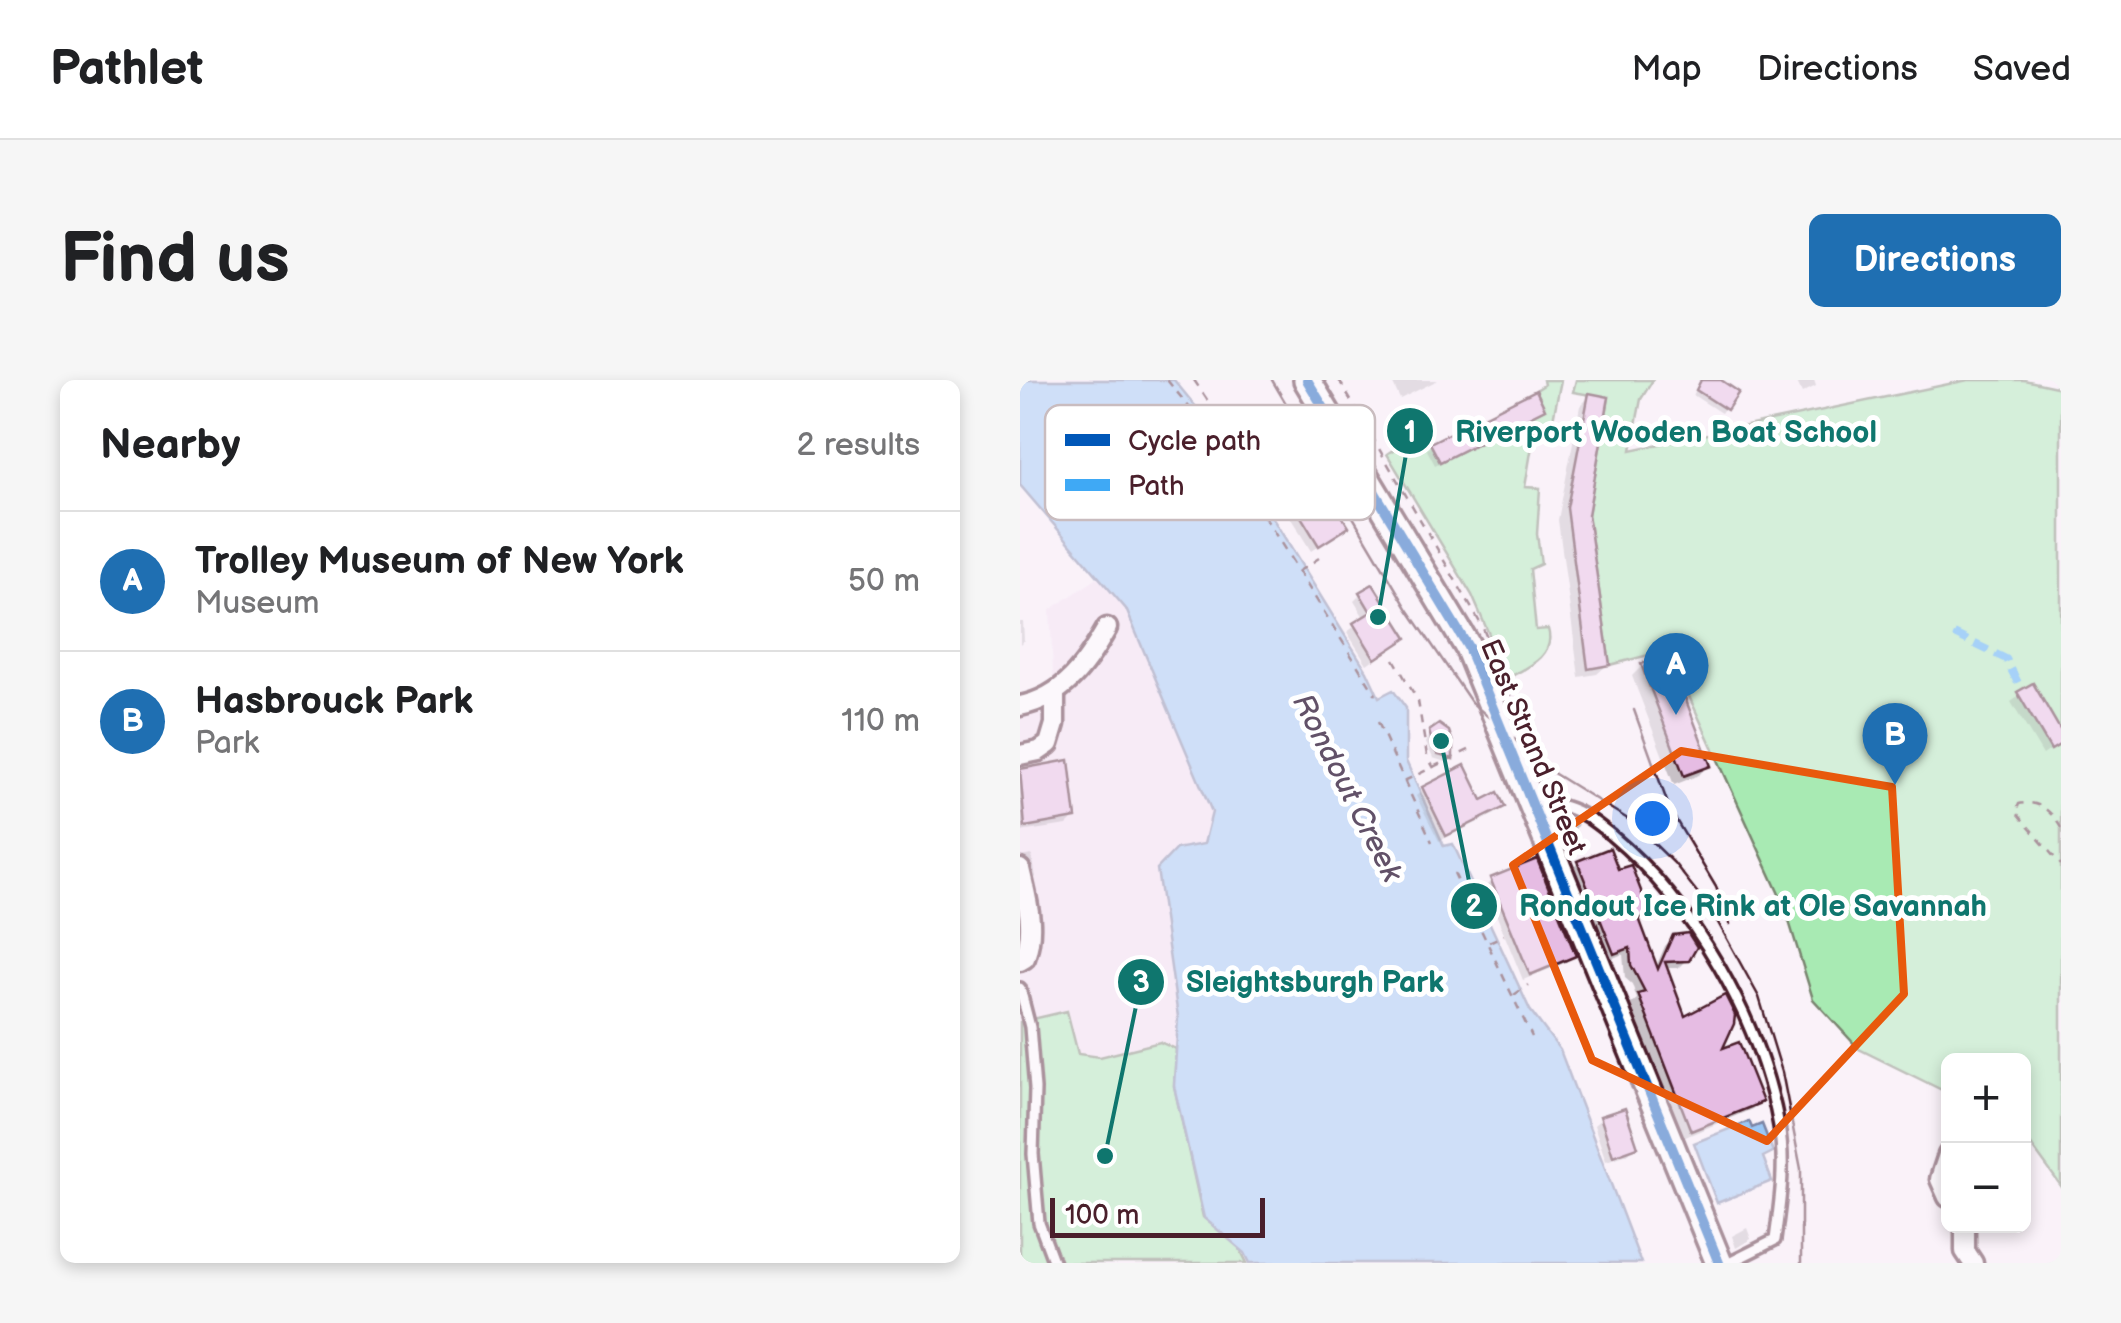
<!DOCTYPE html>
<html lang="en">
<head>
<meta charset="utf-8">
<style>
  :root { --surface:#fff; --page:#f6f6f6; --text:#202124; --muted:#757577; --line:#e0e0e0; --accent:#1f6fb2 }
  body { margin:0; font-family:"Balsamiq Sans",sans-serif; background:var(--page); color:var(--text) }
  .controls { position:absolute; right:30px; bottom:30px; display:grid; overflow:hidden; border-radius:15px; box-shadow:0 5px 15px #0003 }
  .controls button { width:90px; height:90px; display:grid; place-items:center; padding:0; border:0; border-bottom:2px solid var(--line); background:var(--surface); color:var(--text); font:50px sans-serif }
  .scale { position:absolute; left:30px; bottom:25px; width:215px; box-sizing:border-box; padding-left:10px; border:5px solid #4a1f2b; border-top:0; font-size:28px; line-height:35px; white-space:nowrap; color:#4a1f2b; -webkit-text-stroke:8px #fff; paint-order:stroke }
  .you { position:absolute; left:632px; top:438px; width:35px; height:35px; margin:-25px; border:8px solid #fff; border-radius:50%; background:#1a73e8; box-shadow:0 0 0 15px #1a73e833 }
  .badge { display:grid; place-items:center; width:65px; height:65px; border-radius:50%; background:var(--accent); color:#fff; font-size:32px; font-weight:700 }
  .pin { position:absolute; translate:-50% -82px; filter:drop-shadow(0 2px 5px #0008) }
  .pin::after { content:''; position:absolute; top:52px; width:35px; height:30px; background:inherit; clip-path:polygon(0 0,100% 0,50% 100%) }
  .list { margin:0; padding:0; list-style:none }
  h2 { display:flex; justify-content:space-between; align-items:center; height:130px; margin:0; padding:0 40px; font-size:42px }
  h2 small { font-size:32px; font-weight:400; color:var(--muted) }
  .list li { display:grid; grid-template-columns:65px 1fr auto; gap:30px; align-items:center; box-sizing:border-box; height:140px; padding:0 40px; border-top:2px solid var(--line) }
  .list b { display:block; font-size:38px; white-space:nowrap }
  .list p { margin:0; font-size:32px; white-space:nowrap; color:var(--muted) }
  .list em { font-size:32px; font-style:normal; color:var(--muted) }
  .map { position:relative; flex:none; width:1041px; height:883px; overflow:hidden; border-radius:15px }
  header { display:flex; align-items:center; gap:60px; box-sizing:border-box; height:140px; padding:0 50px; background:var(--surface); border-bottom:2px solid var(--line) }
  header strong { font-size:48px }
  nav { display:flex; gap:55px; margin-inline-start:auto; font-size:35px }
  .intro { display:flex; align-items:center; justify-content:space-between; box-sizing:border-box; height:240px; padding:0 60px }
  h1 { margin:0; font-size:70px }
  .button { padding:25px 45px; border-radius:15px; background:var(--accent); color:#fff; font-size:35px; font-weight:700 }
  main { display:flex; gap:60px; padding:0 60px }
  aside { flex:1; background:var(--surface); border-radius:15px; box-shadow:0 5px 15px #0003 }
  .map>svg:first-child { display:block }
</style>
</head>
<body>
<header>
<strong>Pathlet</strong>
<nav><a>Map</a><a>Directions</a><a>Saved</a></nav>
</header>
<div class="intro"><h1>Find us</h1><a class="button">Directions</a></div>
<main>
<aside>
<h2>Nearby<small>2 results</small></h2>
<ul class="list">
<li><span class="badge">A</span><div><b>Trolley Museum of New York</b><p>Museum</p></div><em>50 m</em></li>
<li><span class="badge">B</span><div><b>Hasbrouck Park</b><p>Park</p></div><em>110 m</em></li>
</ul>
</aside>
<div class="map">
<svg width="1041" height="883" viewBox="0 0 1041 883">
  <rect width="100%" height="100%" fill="#faf2f9"/>
  <filter id="ink" filterUnits="userSpaceOnUse"><feTurbulence type="fractalNoise" baseFrequency=".01" numOctaves="2"/><feDisplacementMap in="SourceGraphic" scale="20" xChannelSelector="R" yChannelSelector="G"/><feConvolveMatrix kernelMatrix="1 2 1 2 8 2 1 2 1" color-interpolation-filters="sRGB"/></filter>
  <g filter="url(#ink)">
    <path fill="#f4e2f2" d="M79,197L106,229L192,432L184,464L156,669L15,709L0,608V581L5,578L0,513V324L34,313L30,230Z"/>
    <g fill="#a8eab3" stroke="#79846f" stroke-width="2.5">
      <path d="M523,0H541L530,54H514L505,107L520,108L517,154L521,184L510,189L516,250L528,249C536,276 508,287 488,298L452,215L367,74L403,50L420,82L525,29L516,10L524,5Z"/>
      <path d="M556,0H633L621,19L611,70L948,0H1004L1041,8V806L1004,755V681H928V713L839,669L793,619L764,525L648,270L590,285L568,135L589,18L553,12Z"/>
      <path d="M47,631L58,674L80,677L140,662L156,669L154,706L183,837L219,867L227,883H0V642Z"/>
    </g>
    <g fill="#9bc7f5" stroke="#7b84a4" stroke-width="2.5">
      <path d="M0,0H154L208,66L347,291L359,317L373,310L386,328V381L424,466L433,464L510,630L540,670L621,883H230L225,873L184,838L154,706L158,637L137,489L156,469L184,464L192,432L106,229L0,105Z"/>
      <path d="M729,741L732,748L742,744L753,772L743,777L752,801L697,823L674,763Z"/>
    </g>
    <g fill="#0003">
      <path d="M374,0H418L380,19L372,2Z"/>
      <path d="M682,0H696L715,12L701,33L673,15Z"/>
      <path d="M776,0H794L796,6L782,13Z"/>
      <path d="M570,16L566,135L587,285L577,294L559,297L538,140L560,26Z"/>
      <path d="M522,29L415,85L407,70L411,65Z"/>
      <path d="M283,79L326,147L291,171L249,103Z"/>
      <path d="M341,214L384,258L347,284L327,252L345,239L334,221Z"/>
      <path d="M0,242H3L4,260L0,264Z"/>
      <path d="M622,286L688,385L679,395L654,405L612,296Z"/>
      <path d="M1012,307L1041,356V362L1023,375L991,322Z"/>
      <path d="M413,349L431,378L426,382L413,378L406,363Z"/>
      <path d="M46,383L54,438L47,445L0,452V391Z"/>
      <path d="M403,409L482,427L475,434L419,461L396,416Z"/>
      <path d="M550,440L558,444L553,453L545,448Z"/>
      <path d="M12,475L16,497L11,501L0,477Z"/>
      <path d="M558,483L597,492L627,533L618,542L635,589L645,566L654,557L667,579L658,588H645L664,639L740,721L732,729L663,758L611,624L617,619L612,604L605,598L603,574L586,581L550,491Z"/>
      <path d="M472,500L553,575L546,582L503,600L465,507Z"/>
      <path d="M582,738L615,766L608,774L586,781L574,745Z"/>
      <path d="M727,848L731,859L716,868L712,856Z"/>
    </g>
    <g fill="#e6bce3" stroke="#4a1f2b" stroke-width="2.5">
      <path d="M681,0H701L719,12L707,30L676,10Z"/>
      <path d="M516,10L525,29L420,82L410,63Z"/>
      <path d="M569,13L589,17L568,135L590,285L568,289L547,128Z"/>
      <path d="M284,76L329,147L299,166L255,94Z"/>
      <path d="M353,204L387,258L355,279L333,243L351,232L339,212Z"/>
      <path d="M648,273L691,386L664,396L621,284Z"/>
      <path d="M1013,303L1041,351V364L1031,370L997,312Z"/>
      <path d="M419,344L429,351L433,363V379L418,375L414,369L409,351Z"/>
      <path d="M49,380L56,438L5,447L0,389Z"/>
      <path d="M445,385L462,420L478,412L485,427L426,456L402,407Z"/>
      <path d="M590,468L598,489L611,485L630,534L619,538L638,589L653,555L668,553L677,567L669,581L645,582L665,636L705,615L715,635L714,644L703,668L719,662L743,722L671,751L618,614L625,612L611,585L610,568L594,574L557,481Z"/>
      <path d="M517,479L556,576L510,595L470,498Z"/>
      <path d="M605,728L618,767L593,776L580,736Z"/>
    </g>
    <g fill="none" stroke-linecap="round" stroke-linejoin="round">
      <g stroke="#4a1f2b" stroke-width="16">
        <g id="lane">
          <path d="M516,429C526,428 537,424 546,427C563,432 577,444 591,455C674,524 740,639 759,746C766,784 760,822 755,860L709,883"/>
          <path d="M0,608L10,647L15,709L13,774L19,843L34,883"/>
        </g>
      </g>
      <g stroke="#4a1f2b" stroke-width="25">
        <g id="street">
          <path d="M0,326C44,317 66,285 87,248"/>
          <path d="M0,375L19,371L29,364L35,344V314"/>
          <path d="M0,489C7,520 16,547 5,578L0,581"/>
          <path d="M928,775L920,799L928,817"/>
          <path d="M945,846V871L953,883"/>
        </g>
      </g>
      <g stroke="#4a1f2b" stroke-width="32">
        <path id="secondary" d="M287,0L448,267L699,883"/>
      </g>
      <g stroke="#4a1f2b" stroke-width="2.5" stroke-dasharray="8 8" stroke-linecap="butt">
        <path d="M147,0L223,93L232,87"/>
        <path d="M174,0L245,107"/>
        <path d="M319,0L462,246L494,324"/>
        <path d="M208,98L216,112L238,99"/>
        <path d="M244,136L356,315"/>
        <path d="M279,191L299,178"/>
        <path d="M374,279L398,321L407,376L414,388"/>
        <path d="M358,342L412,462"/>
        <path d="M384,401L453,368"/>
        <path d="M1041,448C1032,432 1019,419 999,424L996,432L1041,485"/>
        <path d="M434,493L512,657"/>
        <path d="M469,562L484,555"/>
        <path d="M494,615L508,605"/>
      </g>
      <use href="#lane" stroke="#fff" stroke-width="9"/>
      <use href="#street" stroke="#fff" stroke-width="18"/>
      <use href="#secondary" stroke="#fff" stroke-width="25"/>
      <g stroke="#4a1f2b" stroke-width="2.5">
        <path d="M252,0L387,228L451,322L535,394L611,441L654,483L691,530L739,617L762,692L781,789V883"/>
        <path d="M614,330L650,430L696,507L710,544"/>
      </g>
      <path stroke="#3fa9f5" stroke-width="8" stroke-dasharray="15 8" stroke-linecap="butt" d="M934,254L986,279L998,303"/>
      <g stroke="#fff" stroke-width="16">
        <path id="cycleway" d="M287,0L448,267L699,883"/>
      </g>
      <use href="#cycleway" stroke="#0057b8" stroke-width="10"/>
    </g>
  </g>
  <path d="M0 0H1041V883H0ZM661,371L872,407L884,614L747,761L572,680L493,485Z" fill="#faf2f9" fill-opacity=".55" fill-rule="evenodd"/>
  <path fill="none" stroke="#e8590c" stroke-width="8" stroke-linejoin="round" d="M661,371L872,407L884,614L747,761L572,680L493,485Z"/>
  <g text-anchor="middle" dominant-baseline="central" stroke-width="10" stroke-linejoin="round" paint-order="stroke">
    <g font-size="28" fill="#4a1f2b" stroke="#fff">
      <text transform="translate(513 367) rotate(67)">East Strand Street</text>
    </g>
    <g font-size="30" font-style="italic" fill="#625168" stroke="#fff">
      <text transform="translate(327 408) rotate(63)">Rondout Creek</text>
    </g>
  </g>
  <rect x="25" y="25" width="330" height="115" rx="15" fill="#fff" stroke="#c9bcbf" stroke-width="2.5"/>
  <rect x="45" y="54" width="45" height="12" fill="#0057b8"/>
  <rect x="45" y="99" width="45" height="12" fill="#3fa9f5"/>
  <g font-size="28" fill="#4a1f2b">
    <text x="108" y="70">Cycle path</text>
    <text x="108" y="115">Path</text>
  </g>
  <path fill="none" stroke="#0f766e" stroke-width="4" d="M358 237L390 51M421 361L454 526M85 776L121 602"/>
  <g fill="#0f766e" stroke="#fff" stroke-width="4">
    <circle cx="358" cy="237" r="10"/>
    <circle cx="421" cy="361" r="10"/>
    <circle cx="85" cy="776" r="10"/>
    <circle cx="390" cy="51" r="25"/>
    <circle cx="454" cy="526" r="25"/>
    <circle cx="121" cy="602" r="25"/>
  </g>
  <g font-size="30" text-anchor="middle" font-weight="bold" fill="#fff">
    <text x="390" y="62">1</text>
    <text x="454" y="536">2</text>
    <text x="121" y="612">3</text>
  </g>
  <g font-size="30" text-anchor="middle" font-weight="bold" fill="#0f766e" stroke="#fff" stroke-width="10" stroke-linejoin="round" paint-order="stroke">
    <text x="646" y="62">Riverport Wooden Boat School</text>
    <text x="733" y="536">Rondout Ice Rink at Ole Savannah</text>
    <text x="295" y="612">Sleightsburgh Park</text>
  </g>
</svg>
<div class="controls">
<button>+</button>
<button>−</button>
</div>
<div class="scale">100 m</div>
<div class="you"></div>
<div class="pin badge" style="left:656px;top:335px">A</div>
<div class="pin badge" style="left:875px;top:405px">B</div>
</div>
</main>
</body>
</html>
